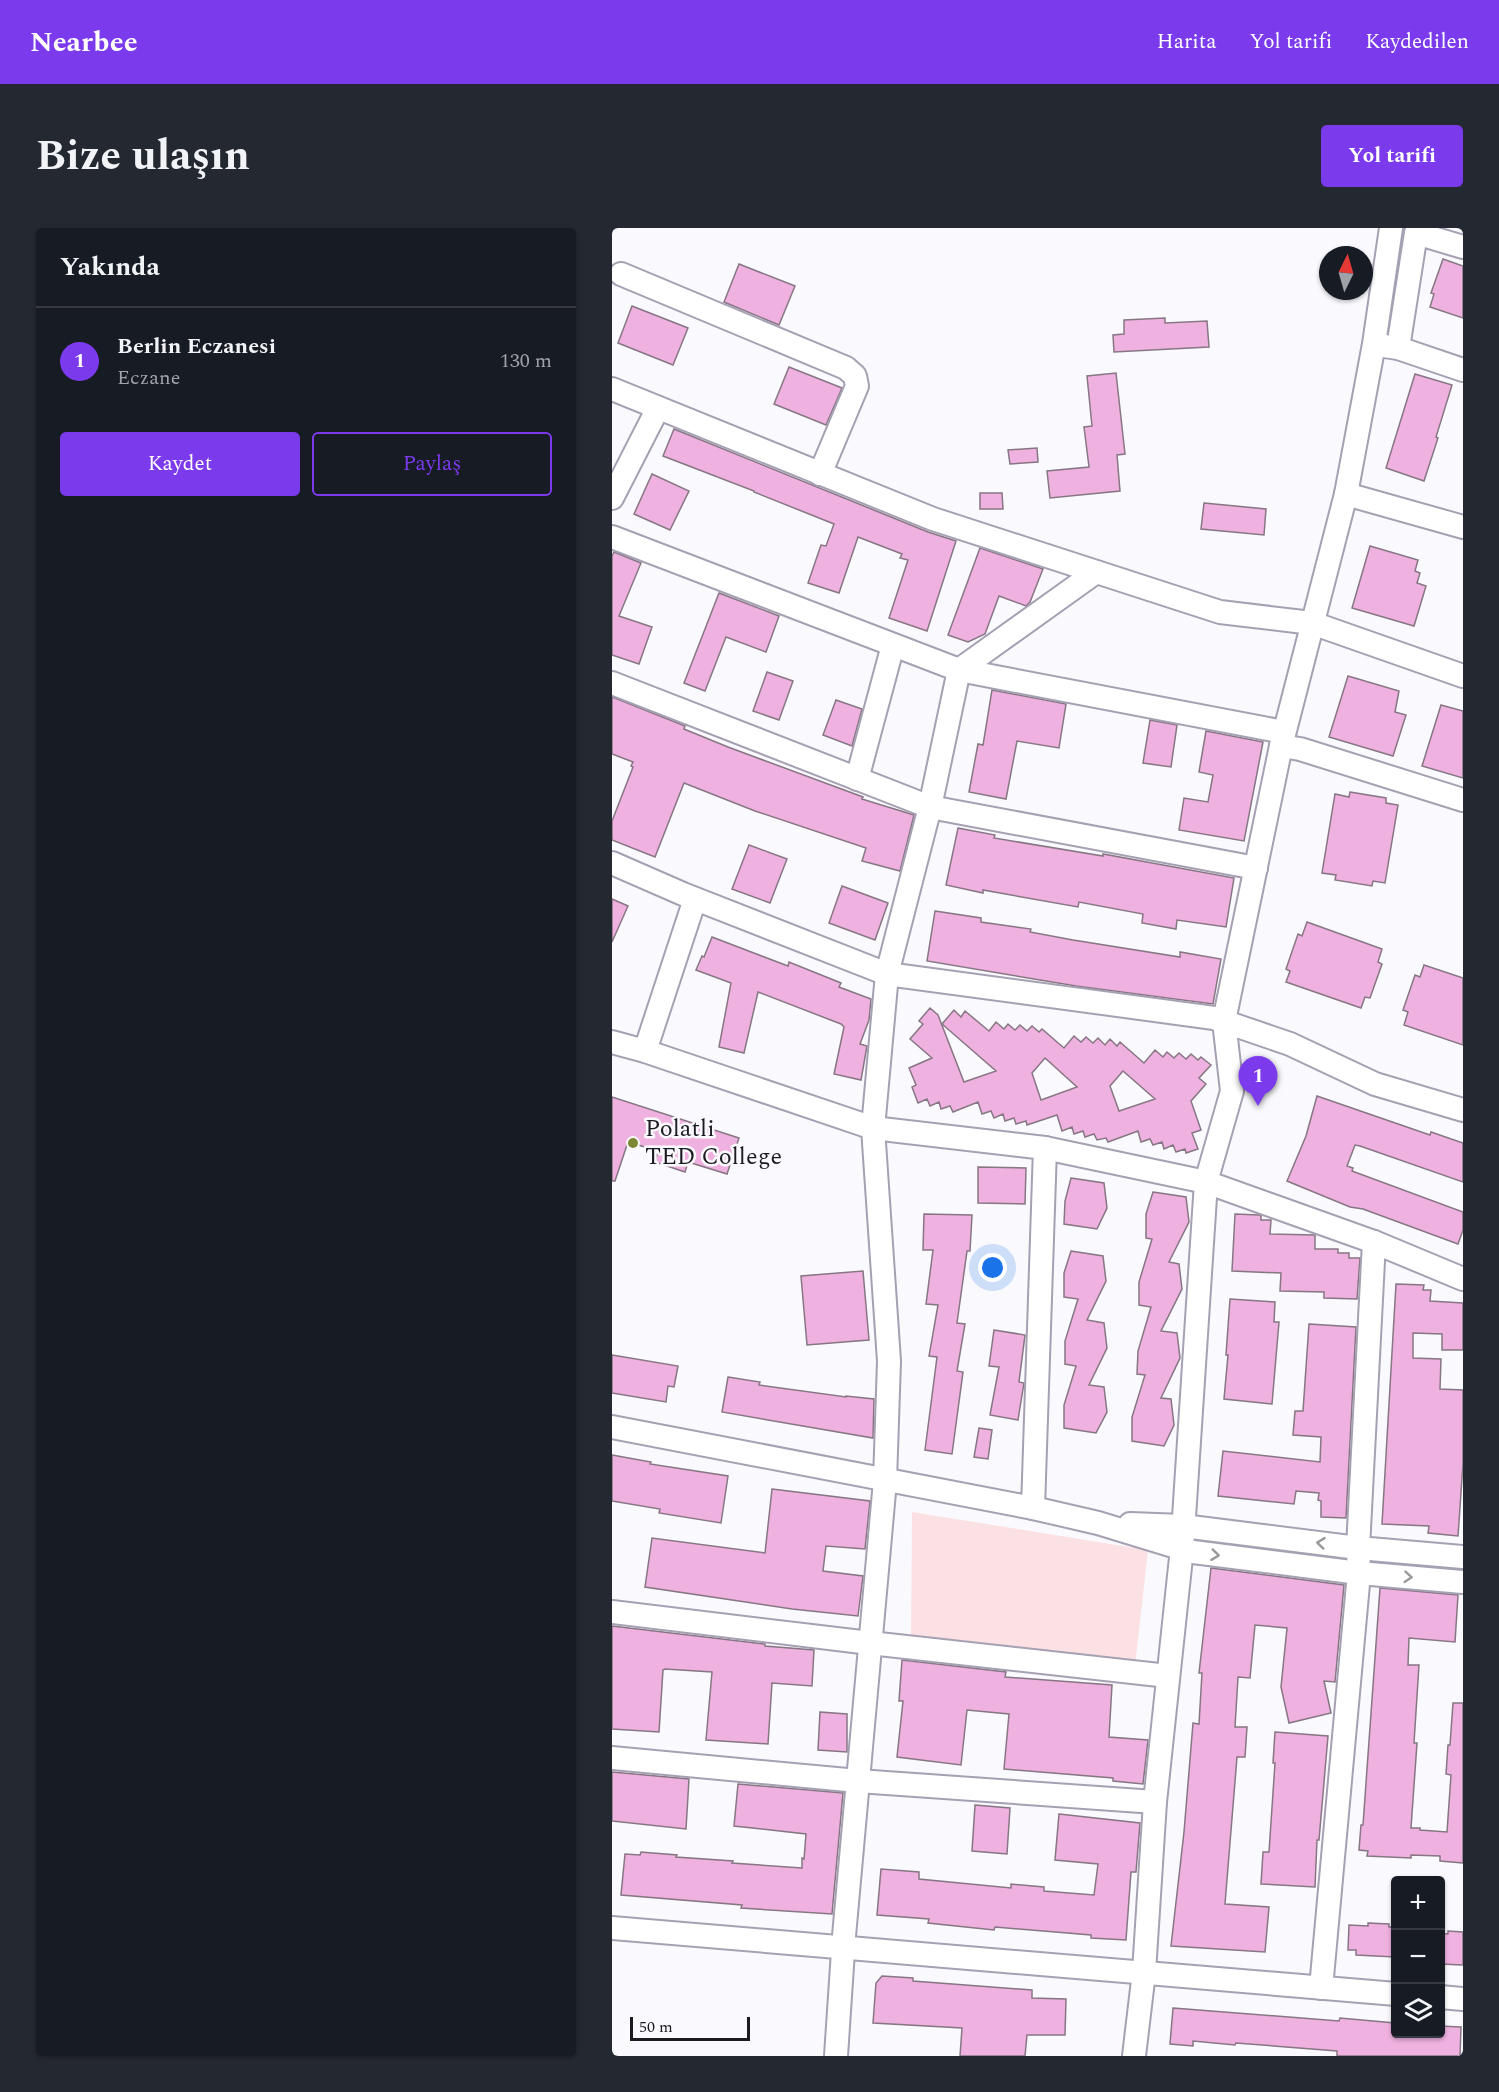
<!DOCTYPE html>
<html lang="tr">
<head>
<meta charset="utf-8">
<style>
  :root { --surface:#171b24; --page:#242831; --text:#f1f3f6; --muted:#9ea1a6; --line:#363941; --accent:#7c3aed }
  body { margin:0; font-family:Spectral,serif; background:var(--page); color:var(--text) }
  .controls { position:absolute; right:18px; bottom:18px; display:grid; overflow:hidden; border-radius:6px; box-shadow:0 2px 4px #0004 }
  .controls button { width:54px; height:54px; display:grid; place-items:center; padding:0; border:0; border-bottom:2px solid var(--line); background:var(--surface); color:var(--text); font:30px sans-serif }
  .compass { position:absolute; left:707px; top:18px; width:54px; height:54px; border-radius:50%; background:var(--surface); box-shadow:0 2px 4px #0004; rotate:5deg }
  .scale { position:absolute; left:18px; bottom:15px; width:120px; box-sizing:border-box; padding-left:6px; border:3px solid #1d1b22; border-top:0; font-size:16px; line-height:21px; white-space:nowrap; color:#1d1b22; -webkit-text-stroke:4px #faf9fd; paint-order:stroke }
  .you { position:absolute; left:381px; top:1040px; width:21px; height:21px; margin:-15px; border:4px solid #fff; border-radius:50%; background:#1a73e8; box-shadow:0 0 0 9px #1a73e833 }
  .badge { display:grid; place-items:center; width:39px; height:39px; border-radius:50%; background:var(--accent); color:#fff; font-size:20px; font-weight:700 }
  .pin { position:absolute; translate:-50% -50px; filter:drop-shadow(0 2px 3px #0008) }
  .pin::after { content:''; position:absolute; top:32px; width:21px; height:18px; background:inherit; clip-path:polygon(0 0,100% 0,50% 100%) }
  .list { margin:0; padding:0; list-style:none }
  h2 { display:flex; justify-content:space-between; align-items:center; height:78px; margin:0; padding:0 24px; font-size:26px }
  h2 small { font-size:20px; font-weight:400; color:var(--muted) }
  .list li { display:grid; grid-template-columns:39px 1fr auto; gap:18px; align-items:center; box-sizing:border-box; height:108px; padding:0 24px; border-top:2px solid var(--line) }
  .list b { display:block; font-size:22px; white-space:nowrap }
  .list p { margin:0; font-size:20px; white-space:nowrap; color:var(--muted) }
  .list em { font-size:20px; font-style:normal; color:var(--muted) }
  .actions { display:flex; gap:12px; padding:18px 24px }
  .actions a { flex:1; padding:14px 0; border:2px solid var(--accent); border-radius:6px; text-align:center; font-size:21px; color:var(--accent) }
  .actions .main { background:var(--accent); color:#fff }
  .icon { flex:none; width:33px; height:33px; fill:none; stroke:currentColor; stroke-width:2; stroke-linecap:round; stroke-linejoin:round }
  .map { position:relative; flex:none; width:851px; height:1828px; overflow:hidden; border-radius:6px }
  header { display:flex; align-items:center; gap:36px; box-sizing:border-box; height:84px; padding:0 30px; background:var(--accent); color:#fff }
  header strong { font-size:28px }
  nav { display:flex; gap:33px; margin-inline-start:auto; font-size:21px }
  .intro { display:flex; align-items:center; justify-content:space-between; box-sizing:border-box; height:144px; padding:0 36px }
  h1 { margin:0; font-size:42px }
  .button { padding:15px 27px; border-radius:6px; background:var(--accent); color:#fff; font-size:21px; font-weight:700 }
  main { display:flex; gap:36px; padding:0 36px }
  aside { flex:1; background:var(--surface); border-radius:6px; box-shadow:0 2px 4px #0004 }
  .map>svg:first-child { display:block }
</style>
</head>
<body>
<header>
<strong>Nearbee</strong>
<nav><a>Harita</a><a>Yol tarifi</a><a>Kaydedilen</a></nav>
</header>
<div class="intro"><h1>Bize ulaşın</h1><a class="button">Yol tarifi</a></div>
<main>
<aside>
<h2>Yakında<small></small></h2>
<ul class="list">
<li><span class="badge">1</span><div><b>Berlin Eczanesi</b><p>Eczane</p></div><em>130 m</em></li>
</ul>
<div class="actions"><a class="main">Kaydet</a><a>Paylaş</a></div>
</aside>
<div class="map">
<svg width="851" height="1828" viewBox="0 0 851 1828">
  <rect width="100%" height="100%" fill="#faf9fd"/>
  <path fill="#fce1e4" d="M300,1284L536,1322L523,1438L299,1416Z"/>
  <g fill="#efb1e0" stroke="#877683" stroke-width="1.5" fill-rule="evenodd">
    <path d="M831,31L851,38V90L818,79L822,66L819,65Z"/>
    <path d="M127,36L183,58L167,97L112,74Z"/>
    <path d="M20,78L76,100L61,137L6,115Z"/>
    <path d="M553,90V95L595,93L597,119L502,124L501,107L512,106V92Z"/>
    <path d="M177,139L230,160L214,197L162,176Z"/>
    <path d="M504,145L513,226L505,227L508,263L438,270L435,243L477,239L472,199L480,198L475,148Z"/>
    <path d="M803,146L840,157L824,209L826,210L812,253L774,240Z"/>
    <path d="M62,201L316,304L344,313L315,403L277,390L296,332L288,330L290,326L246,309L227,365L196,355L209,317L214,318L222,296L142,264V263L51,228Z"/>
    <path d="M425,220L426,234L398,236L396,222Z"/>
    <path d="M40,246L77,263L58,302L22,286Z"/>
    <path d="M368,265H390L391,281H368Z"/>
    <path d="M592,275L654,281L652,307L589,301Z"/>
    <path d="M758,318L806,332L803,343L808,345L805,355L814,358L802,398L740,380Z"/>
    <path d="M368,320L431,341L418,374L414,378L387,368L373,406L356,414L336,407Z"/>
    <path d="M2,324L29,335L7,388L40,399L27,436L0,427V328Z"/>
    <path d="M107,365L167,388L154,424L114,409L93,463L72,455Z"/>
    <path d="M155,444L181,453L167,492L141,483Z"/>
    <path d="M736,448L787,463L783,484L794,487L781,528L717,509Z"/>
    <path d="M380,462L454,476L447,520L405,513L394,571L357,564L366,516L371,517Z"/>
    <path d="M0,469L73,498L72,501L116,519L251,569L250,571L302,587L288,643L250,633L254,620L143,583L72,555L43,629L0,612V593L21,539L19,538L21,534L0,526Z"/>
    <path d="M224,472L250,481L240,518L211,507Z"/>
    <path d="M829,477L851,483V550L810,538Z"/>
    <path d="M538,492L565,497L559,539L531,535Z"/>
    <path d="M594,503L651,514L632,613L567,602L572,570L596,574L601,547L587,544Z"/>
    <path d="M738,564L774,570V575L786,577L773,655L761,653L760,658L723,652L724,647L710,645L723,566L737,569Z"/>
    <path d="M346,600L383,607L382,610L491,628V626L622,650L614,699L565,692L564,701L530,695L531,686L467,674L466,679L371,662V665L334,657Z"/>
    <path d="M137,617L175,631L158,675L120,661Z"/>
    <path d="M230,658L276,675L263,712L217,695Z"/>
    <path d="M0,671L16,678L0,714Z"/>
    <path d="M323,683L369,690V694L419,701L418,704L461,712L568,729V724L609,731L601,776L464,758L315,733Z"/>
    <path d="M695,694L770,721L766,734L770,736L758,770L753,769L749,780L674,754L678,743L674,741L686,706L690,708Z"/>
    <path d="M100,709L176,738L177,734L229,755L227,759L259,771L257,792L248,816L255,818L249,852L222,846L232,799L229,796L146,764L132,825L107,819L119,755L84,742L90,728L92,729Z"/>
    <path d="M812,737L851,750V817L792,797L796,784L791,782L803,747L808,749Z"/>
    <path d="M318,780L326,787L352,854L384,843L330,796L342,782L349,789L353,783L377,803L384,794L392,801L396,796L403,802L408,797L415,803L420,798L427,804L430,801L452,820L462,808L469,814L474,809L481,815L486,810L493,817L498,811L505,818L508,814L532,835L543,822L551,829L555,824L562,830L567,825L574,831L579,826L586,832L589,829L599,837L587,850L594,856L579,873L589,902L580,905L586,921L574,925L573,921L564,924L561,917L552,921L550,914L541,917L538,911L529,914L526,903L496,914L494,910L485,912L482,906L473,909L471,903L462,906L460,899L450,903L445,887L415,897L414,893L404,896L402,890L393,893L391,886L382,890L379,883L370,886L366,874L341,884L338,878L329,881L327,874L318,878L315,871L306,875L300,859L304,857L297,840L320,830L298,811L311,796L307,793ZM433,830L465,859L429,872L420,845ZM511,843L543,871L507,883L498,858Z"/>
    <path d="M705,868L818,907L819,904L851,915V954L748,918L743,917L735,938L741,940L740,943L851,984V1002L846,1016L751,981L738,979L675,953L694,908Z"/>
    <path d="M0,869L127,910L115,946L76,934L73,944L43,934L46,923L16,914L3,953H0Z"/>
    <path d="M366,939L414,940L413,976L366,975Z"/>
    <path d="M459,950L492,955L495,980L485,1001L452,996L453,973Z"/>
    <path d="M541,964L574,969L577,994L557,1034L567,1036L570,1061L549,1103L565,1105L568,1130L549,1170L559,1171L562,1197L552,1218L520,1213V1189L533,1147L525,1146L526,1123L539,1079L527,1077V1054L540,1011L534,1010V986Z"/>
    <path d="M312,986L360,987L358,1023H355L345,1095L353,1096L345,1143L351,1144L340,1226L313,1222L325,1129L317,1128L326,1077L314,1076L321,1022H311Z"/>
    <path d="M623,986L647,987L649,988V992H659L658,1006L703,1007V1021H726V1025H737V1030H748L745,1071L712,1070V1064L668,1063L669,1045L620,1043Z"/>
    <path d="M459,1023L491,1028L494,1053L475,1092L492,1095L495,1120L477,1157L492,1159L495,1184L484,1205L452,1200V1177L464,1138L453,1136V1113L466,1071L452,1069V1045Z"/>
    <path d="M251,1043L257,1112L195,1117L189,1048Z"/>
    <path d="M784,1056L812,1057L811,1062H819L818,1073L851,1075V1122H830V1106L801,1105V1130L829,1131L828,1161L851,1162V1236L846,1308L816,1305L817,1298L770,1296Z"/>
    <path d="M618,1071L663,1074L662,1094H667L660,1176L612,1171L616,1127H614Z"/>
    <path d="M697,1096L744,1099L734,1290L709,1289V1273L706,1272L707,1265L684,1263L682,1276L606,1268L611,1223L708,1234L709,1209L681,1207L683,1183H691Z"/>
    <path d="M382,1102L413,1107L407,1154L412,1155L411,1161L406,1192L378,1187L387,1139L377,1138Z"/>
    <path d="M0,1127L66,1138L62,1159L56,1158L54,1174L0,1165Z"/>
    <path d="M116,1149L148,1154L147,1157L234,1169V1168L262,1171L261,1210L110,1184Z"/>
    <path d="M367,1200L380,1202L376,1231L362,1229Z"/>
    <path d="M0,1227L39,1234L38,1236L116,1248L109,1295L47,1285L48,1281L0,1273Z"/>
    <path d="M160,1261L258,1273L253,1321L214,1318L211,1343L251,1348L246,1388L180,1381L33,1359L40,1310L153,1325Z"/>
    <path d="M599,1340L732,1357L723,1454L712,1453L719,1485L677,1495L669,1459L675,1400L643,1397L638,1450L626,1449L623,1499H635L633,1529H625L613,1676L657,1679L653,1724L559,1718L572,1604L581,1495L587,1496L590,1445H587Z"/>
    <path d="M768,1360L846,1367L843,1414L797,1410L796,1437H807L802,1515H805L799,1600H808V1602L835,1604L839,1547L834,1546L836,1517H838L841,1475H851V1635L828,1633V1628L799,1627V1630L755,1628L756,1623L747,1622L749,1597H751Z"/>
    <path d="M0,1398L153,1416V1418L202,1422L200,1458L160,1455L156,1516L94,1512L100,1444L53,1441L51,1442L47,1504L0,1501Z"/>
    <path d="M290,1432L394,1444L393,1449L500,1457L497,1509L536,1512L531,1556L501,1553V1550L392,1541L397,1486L355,1482L349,1537L285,1529L291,1473H287Z"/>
    <path d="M208,1484L235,1486V1524L206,1522Z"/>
    <path d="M663,1504L716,1508L707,1612H705L703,1659L649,1656L651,1624H657L663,1535H661Z"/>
    <path d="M0,1544L77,1551L74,1601L0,1593Z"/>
    <path d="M126,1556L231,1565L220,1686L129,1680L130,1677L9,1667L13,1626L28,1627L29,1624L65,1627L64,1629L121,1633L120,1635L190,1640V1630L192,1631L194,1606L122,1598Z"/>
    <path d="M363,1577L398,1580L395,1626L360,1623Z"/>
    <path d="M447,1586L528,1595L524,1644H519L514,1712L479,1710V1707L383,1699L382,1702L316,1695L317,1691L265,1687L269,1641L307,1644V1651L399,1660V1656L432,1659V1663L482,1667L486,1636L443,1632Z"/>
    <path d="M756,1695L777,1696V1699H783V1729L744,1727V1722H736L737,1697L756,1698Z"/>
    <path d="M836,1703L851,1704V1737L828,1736V1705L836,1706Z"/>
    <path d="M270,1748L301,1750V1753L420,1762V1770L454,1771L453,1807H415L413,1828H348L350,1800L261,1795L264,1755Z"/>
    <path d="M561,1780L727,1793L728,1790L783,1795V1806H828V1798L849,1799L848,1828H725V1823L624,1815L623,1817L581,1813V1818L558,1816Z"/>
  </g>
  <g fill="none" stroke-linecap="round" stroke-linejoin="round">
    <g stroke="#a6a0b3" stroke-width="26">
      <g id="minor">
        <path d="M9,46L234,140L243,148L245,158L208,246"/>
        <path d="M772,118L786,120L851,142"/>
        <path d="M786,120L804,5L851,19"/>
        <path d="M0,161L321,291L608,384L700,395L851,448"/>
        <path d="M734,266L851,299"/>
        <path d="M0,270L46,180"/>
        <path d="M0,309L347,442L672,504"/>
        <path d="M0,455L318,579L644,640"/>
        <path d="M669,518L688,521L851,572"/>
        <path d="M245,551L281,417"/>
        <path d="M0,635L71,666L275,746L602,790L678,816L763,856L851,882"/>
        <path d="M0,814L33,823L261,900L433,920L594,954L762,1014L851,1051"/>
        <path d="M33,823L83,671"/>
        <path d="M0,1199L421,1280L486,1295L581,1324L747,1345L851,1354"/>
        <path d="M421,1280L433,920"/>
        <path d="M518,1296L571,1298L746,1320L851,1329"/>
        <path d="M0,1384L258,1415L556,1448"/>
        <path d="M0,1530L246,1553L543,1574"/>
        <path d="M0,1700L784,1766"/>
        <path d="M709,1760L747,1345L746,1320L762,1014"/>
        <path d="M828,1769L851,1771"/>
        <path d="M224,1828L232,1708L273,1253L277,1133L261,900L275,746L318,579L347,442L484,344"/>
        <path d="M522,1828L532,1744L543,1574L570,1320L594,954L620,863L612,793L669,518L734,266L762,116L779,0"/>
      </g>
    </g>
    <use href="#minor" stroke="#fff" stroke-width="22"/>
  </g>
  <defs><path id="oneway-chevron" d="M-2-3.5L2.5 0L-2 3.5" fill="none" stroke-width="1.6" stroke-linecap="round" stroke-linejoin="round" transform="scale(1.5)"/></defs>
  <g stroke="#99989c">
    <use href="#oneway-chevron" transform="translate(709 1315) rotate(-173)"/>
    <use href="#oneway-chevron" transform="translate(603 1327) rotate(7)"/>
    <use href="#oneway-chevron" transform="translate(796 1349) rotate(5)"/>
  </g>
  <circle fill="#7d8632" stroke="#faf9fd" stroke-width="2" cx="21" cy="915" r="6"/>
  <g text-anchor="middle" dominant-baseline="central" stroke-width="5" stroke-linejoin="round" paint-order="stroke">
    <g font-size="24" fill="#1d1b22" stroke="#faf9fd" text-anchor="start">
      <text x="33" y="901">Polatli<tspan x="33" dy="28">TED College</tspan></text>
    </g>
  </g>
</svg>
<div class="controls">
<button>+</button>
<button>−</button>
<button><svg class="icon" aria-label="layers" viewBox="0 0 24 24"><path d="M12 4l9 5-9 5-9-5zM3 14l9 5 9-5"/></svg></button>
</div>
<svg class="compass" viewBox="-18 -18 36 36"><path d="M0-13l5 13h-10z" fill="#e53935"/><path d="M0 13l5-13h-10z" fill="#9ea1a6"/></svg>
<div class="scale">50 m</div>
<div class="you"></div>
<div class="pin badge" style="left:646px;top:878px">1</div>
</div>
</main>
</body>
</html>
